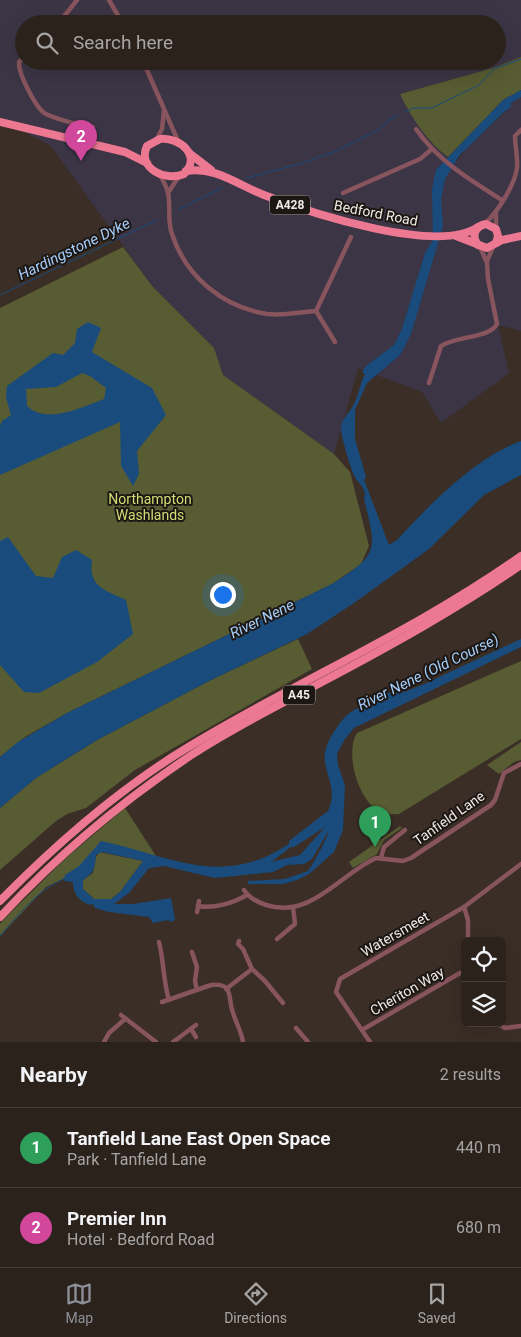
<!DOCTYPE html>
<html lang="en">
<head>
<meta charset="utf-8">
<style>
  :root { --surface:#2c221c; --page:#382f29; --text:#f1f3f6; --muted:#a6a4a3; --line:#483f3b; --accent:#8c9099 }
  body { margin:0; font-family:Roboto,sans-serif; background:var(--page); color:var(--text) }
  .controls { position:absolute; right:15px; bottom:15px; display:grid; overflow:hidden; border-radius:8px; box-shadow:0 5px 20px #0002 }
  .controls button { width:45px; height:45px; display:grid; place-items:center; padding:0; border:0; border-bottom:1px solid var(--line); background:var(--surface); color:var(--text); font:25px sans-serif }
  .you { position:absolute; left:222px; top:594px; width:18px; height:18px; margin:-12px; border:4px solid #fff; border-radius:50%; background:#1a73e8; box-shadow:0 0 0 8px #1a73e833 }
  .badge { display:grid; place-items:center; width:32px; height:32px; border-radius:50%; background:var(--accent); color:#fff; font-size:16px; font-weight:700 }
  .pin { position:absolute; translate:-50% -41px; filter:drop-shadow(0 1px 2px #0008) }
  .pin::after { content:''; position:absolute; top:26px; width:18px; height:15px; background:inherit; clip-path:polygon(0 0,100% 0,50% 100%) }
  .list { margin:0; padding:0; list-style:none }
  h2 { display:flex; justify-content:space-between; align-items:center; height:65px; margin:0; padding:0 20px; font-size:21px }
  h2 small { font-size:16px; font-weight:400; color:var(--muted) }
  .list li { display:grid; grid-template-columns:32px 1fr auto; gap:15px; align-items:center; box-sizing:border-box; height:80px; padding:0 20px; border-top:1px solid var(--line) }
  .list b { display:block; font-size:19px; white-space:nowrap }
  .list p { margin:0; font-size:16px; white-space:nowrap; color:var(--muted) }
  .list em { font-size:16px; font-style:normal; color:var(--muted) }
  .icon { flex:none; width:28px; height:28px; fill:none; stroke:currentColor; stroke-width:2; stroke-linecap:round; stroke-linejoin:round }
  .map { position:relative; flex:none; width:521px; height:1042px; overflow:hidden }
  .search { position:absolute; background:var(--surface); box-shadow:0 5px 20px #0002; left:15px; right:15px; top:15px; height:55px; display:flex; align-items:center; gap:12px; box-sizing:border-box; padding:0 18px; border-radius:28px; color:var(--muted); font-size:19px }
  .sheet { height:225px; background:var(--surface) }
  nav { display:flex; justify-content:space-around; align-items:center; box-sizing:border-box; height:70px; border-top:1px solid var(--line); background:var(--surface); font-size:14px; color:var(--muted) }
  nav a { display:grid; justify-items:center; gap:2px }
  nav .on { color:var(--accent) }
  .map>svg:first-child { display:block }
</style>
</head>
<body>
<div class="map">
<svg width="521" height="1042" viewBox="0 0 521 1042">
  <rect width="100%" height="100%" fill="#3a2e26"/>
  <path fill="#3b3545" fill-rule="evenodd" d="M0,0H521V57L493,68L400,94L456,162L473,141L511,107V103L521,97V331L498,325L509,373L441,423L422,392L358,368L334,454L223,375L214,348L153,287L50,145L0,120ZM24,24H497V61H24Z"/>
  <g fill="#585c32">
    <path d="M521,57V90L503,100L448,157C427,142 411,117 400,94L493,68Z"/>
    <path d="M123,247L153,287L214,348L223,375L334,454L350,472L369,546L361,564L332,584L67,713L25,737L0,757V308Z"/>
    <path d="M298,639L312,669L135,770L86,808L67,814L56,821L0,870V808L36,778L97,740L209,681Z"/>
    <path d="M521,661V739L399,814C394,814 388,815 383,813C359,805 344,754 357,733Z"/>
    <path d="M521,742V760L514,762L499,774L487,765Z"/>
    <path d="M125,808L156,856L104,846L65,878L46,887L0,936V924L4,919L66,858Z"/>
    <path d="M400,826L402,828L384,840L377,854L353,868L349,862Z"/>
    <path d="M99,852L143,861L120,892L111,899H94L83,889V880L93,873L96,857Z"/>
  </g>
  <g fill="#194c7d" fill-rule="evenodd">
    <path d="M521,90V97L511,103V107L503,113L459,156L445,179L441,199L443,226L411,334L400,355L367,383L355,410V439L366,477L364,480L389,545L397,540C429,505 476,457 521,441V475L484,495L429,549L354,603L307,634L209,681L97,740L36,778L0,808V757L18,742L67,713L332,584C379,554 377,551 364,499C367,490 361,485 356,479C352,474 340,434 341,428C342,418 349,413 353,406C359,395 360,383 365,374L362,372L366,366L394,345L402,329L425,253L433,240L432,189L436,170L503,100Z"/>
    <path d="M88,322L101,328L92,352L152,388L166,415L137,451L139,474L133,486L121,466L120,422L0,475V426L2,421L11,415L6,398L7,386L53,353L63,355L75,343L77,329ZM82,373L90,376L106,388L104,399C82,407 47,425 27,406L26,389L56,387Z"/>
    <path d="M8,537L36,576L53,578L62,557L76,550L92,560C88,587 105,590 126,600L133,634L97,662L39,693L24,692L0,665V541Z"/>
    <path d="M521,639V647L354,728L345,739L337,754L338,765L345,785L343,830L334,852L309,874L297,880L283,884H248V881L285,879L308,871C312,866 328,837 329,830L312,859L304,864L287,865L273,872L215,878L164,866L149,868L129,893L114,904H133L171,898L175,919L172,922L168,920L153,923L149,917L109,912L95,908L93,904L90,905C79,901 73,894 73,882L64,881L65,875L79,866L101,841C172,856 221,889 289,844V841L328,811C337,791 328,781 325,762C322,747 337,725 347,715C359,704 378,705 388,693L404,692L422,685ZM325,827L300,855L271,862L291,847H294ZM102,852L143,861L120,892L111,899H94L83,889V880C95,872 95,867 96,855Z"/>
  </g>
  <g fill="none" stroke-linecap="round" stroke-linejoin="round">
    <g stroke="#194c7d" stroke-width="1">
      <path d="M405,112L413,108H432L479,85L494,69L521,59"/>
      <path d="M247,178L302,163L334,152L380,129L389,120L398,115"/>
      <path d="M179,209L222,188"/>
      <path d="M0,295L157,220"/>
      <path d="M0,936C19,914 38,889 66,878"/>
    </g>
    <g stroke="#88545d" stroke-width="4.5">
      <path d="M109,0L123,24"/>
      <path d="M58,24L77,0"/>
      <path d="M24,57L19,62C18,73 36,109 46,114C58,120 74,123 87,127H93"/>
      <path d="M143,61L178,141"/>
      <path d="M416,129C438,161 470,180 502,200"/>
      <path d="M156,140L162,129L164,110"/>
      <path d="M160,175C163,181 167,187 168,193C171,207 167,221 172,234C186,277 223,307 267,314C282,316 301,312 316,311L351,237"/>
      <path d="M168,193L179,176"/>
      <path d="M343,193L420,159L432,149"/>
      <path d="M484,224C497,214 515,184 517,168C518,157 515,147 515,136L521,130"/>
      <path d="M496,228V213"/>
      <path d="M487,261L494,245"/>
      <path d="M316,311L335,342"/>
      <path d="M429,383L441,346C456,336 490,338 497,324L488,279L487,263L480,247"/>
      <path d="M381,858L384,847L405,830"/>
      <path d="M244,890C249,898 257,902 266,905C311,919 339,875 376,858L403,861L411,858L491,805L495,800L504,773L521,764"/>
      <path d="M198,906C214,909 233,903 247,895"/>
      <path d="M464,907L468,920V941"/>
      <path d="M197,912L199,901"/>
      <path d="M277,939L295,924L293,907"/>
      <path d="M239,941L238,944L243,949L252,969L265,981L283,1003"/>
      <path d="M159,942C164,962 163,980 169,1000"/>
      <path d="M192,952L197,967L195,981L197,990"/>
      <path d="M226,989L252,969"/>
      <path d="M162,1002L208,986C214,984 223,984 227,989C230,993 230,1000 231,1005C233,1018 241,1029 243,1042"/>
      <path d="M121,1015L156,1042"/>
      <path d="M497,1023L505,1028L521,1026"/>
      <path d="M296,1028L308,1042"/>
      <path d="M191,1029L196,1037"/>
      <path d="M362,1030L460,973H465"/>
      <path d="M104,1042L109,1033L125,1019"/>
      <path d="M173,1042L196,1025"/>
      <path d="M370,1042L336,992L340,979L464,907L521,864"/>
    </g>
    <g stroke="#ec7892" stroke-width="8">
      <path d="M0,122L125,152L147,163"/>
      <path d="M160,139C180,137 202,156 184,174C165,182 137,168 147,146Z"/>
      <path d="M189,153L211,170"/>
      <path d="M186,171C215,166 238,185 264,195C308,212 437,255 478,227"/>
      <path d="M456,236L487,248L502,240L521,236"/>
      <path d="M478,245C471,236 475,226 486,224L496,229L498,236L496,243"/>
      <path d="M0,901C57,843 120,788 190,746C299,680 417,630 521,556"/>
      <path d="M0,917C58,855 122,801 193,754C234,727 279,705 322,682C390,646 457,609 521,565"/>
    </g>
  </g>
  <g text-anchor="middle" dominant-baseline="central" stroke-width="4" stroke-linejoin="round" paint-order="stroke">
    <g fill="#1d1714" stroke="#b1aaa6" stroke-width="1">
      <rect x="270" y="195.5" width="40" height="19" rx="4"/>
      <rect x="283" y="685.5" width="32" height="19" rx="4"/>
    </g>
    <g font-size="12" font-weight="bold" fill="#f1e9e4">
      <text x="290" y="205">A428</text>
      <text x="299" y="695">A45</text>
    </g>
    <g font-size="14" fill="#f1e9e4" stroke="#1d1714">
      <text transform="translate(376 213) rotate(11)">Bedford Road</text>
      <text transform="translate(449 818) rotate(-35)">Tanfield Lane</text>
      <text transform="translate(395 934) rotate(-30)">Watersmeet</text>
      <text transform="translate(407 991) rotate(-30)">Cheriton Way</text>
    </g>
    <g font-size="14" fill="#d3dc75" stroke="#1d1714">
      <text x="150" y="499">Northampton<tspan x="150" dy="16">Washlands</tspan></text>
    </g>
    <g font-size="15" font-style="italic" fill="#a4cdf9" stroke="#1d1714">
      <text transform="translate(74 249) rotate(-26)">Hardingstone Dyke</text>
      <text transform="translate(262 619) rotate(-26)">River Nene</text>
      <text transform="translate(428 672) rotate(-26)">River Nene (Old Course)</text>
    </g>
  </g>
</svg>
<div class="controls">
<button><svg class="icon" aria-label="locate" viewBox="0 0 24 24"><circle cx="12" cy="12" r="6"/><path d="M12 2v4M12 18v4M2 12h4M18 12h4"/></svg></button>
<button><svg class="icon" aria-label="layers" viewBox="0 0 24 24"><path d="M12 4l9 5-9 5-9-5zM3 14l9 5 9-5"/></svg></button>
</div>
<div class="you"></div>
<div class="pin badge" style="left:375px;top:847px;background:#2e9e5b">1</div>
<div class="pin badge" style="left:81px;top:161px;background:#d1479c">2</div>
<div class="search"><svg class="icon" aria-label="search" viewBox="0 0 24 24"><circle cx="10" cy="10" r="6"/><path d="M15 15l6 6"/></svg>Search here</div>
</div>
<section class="sheet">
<h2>Nearby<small>2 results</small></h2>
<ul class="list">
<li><span class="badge" style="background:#2e9e5b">1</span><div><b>Tanfield Lane East Open Space</b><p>Park · Tanfield Lane</p></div><em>440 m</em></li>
<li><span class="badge" style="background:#d1479c">2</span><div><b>Premier Inn</b><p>Hotel · Bedford Road</p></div><em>680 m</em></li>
</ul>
</section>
<nav>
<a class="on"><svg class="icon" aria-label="map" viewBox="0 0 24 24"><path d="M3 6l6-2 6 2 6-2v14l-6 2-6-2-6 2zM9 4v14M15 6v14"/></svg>Map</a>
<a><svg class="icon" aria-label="directions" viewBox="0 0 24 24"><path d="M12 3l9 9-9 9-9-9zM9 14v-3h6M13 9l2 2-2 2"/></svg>Directions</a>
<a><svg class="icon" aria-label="saved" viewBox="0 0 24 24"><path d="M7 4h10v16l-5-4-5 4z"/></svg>Saved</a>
</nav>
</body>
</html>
